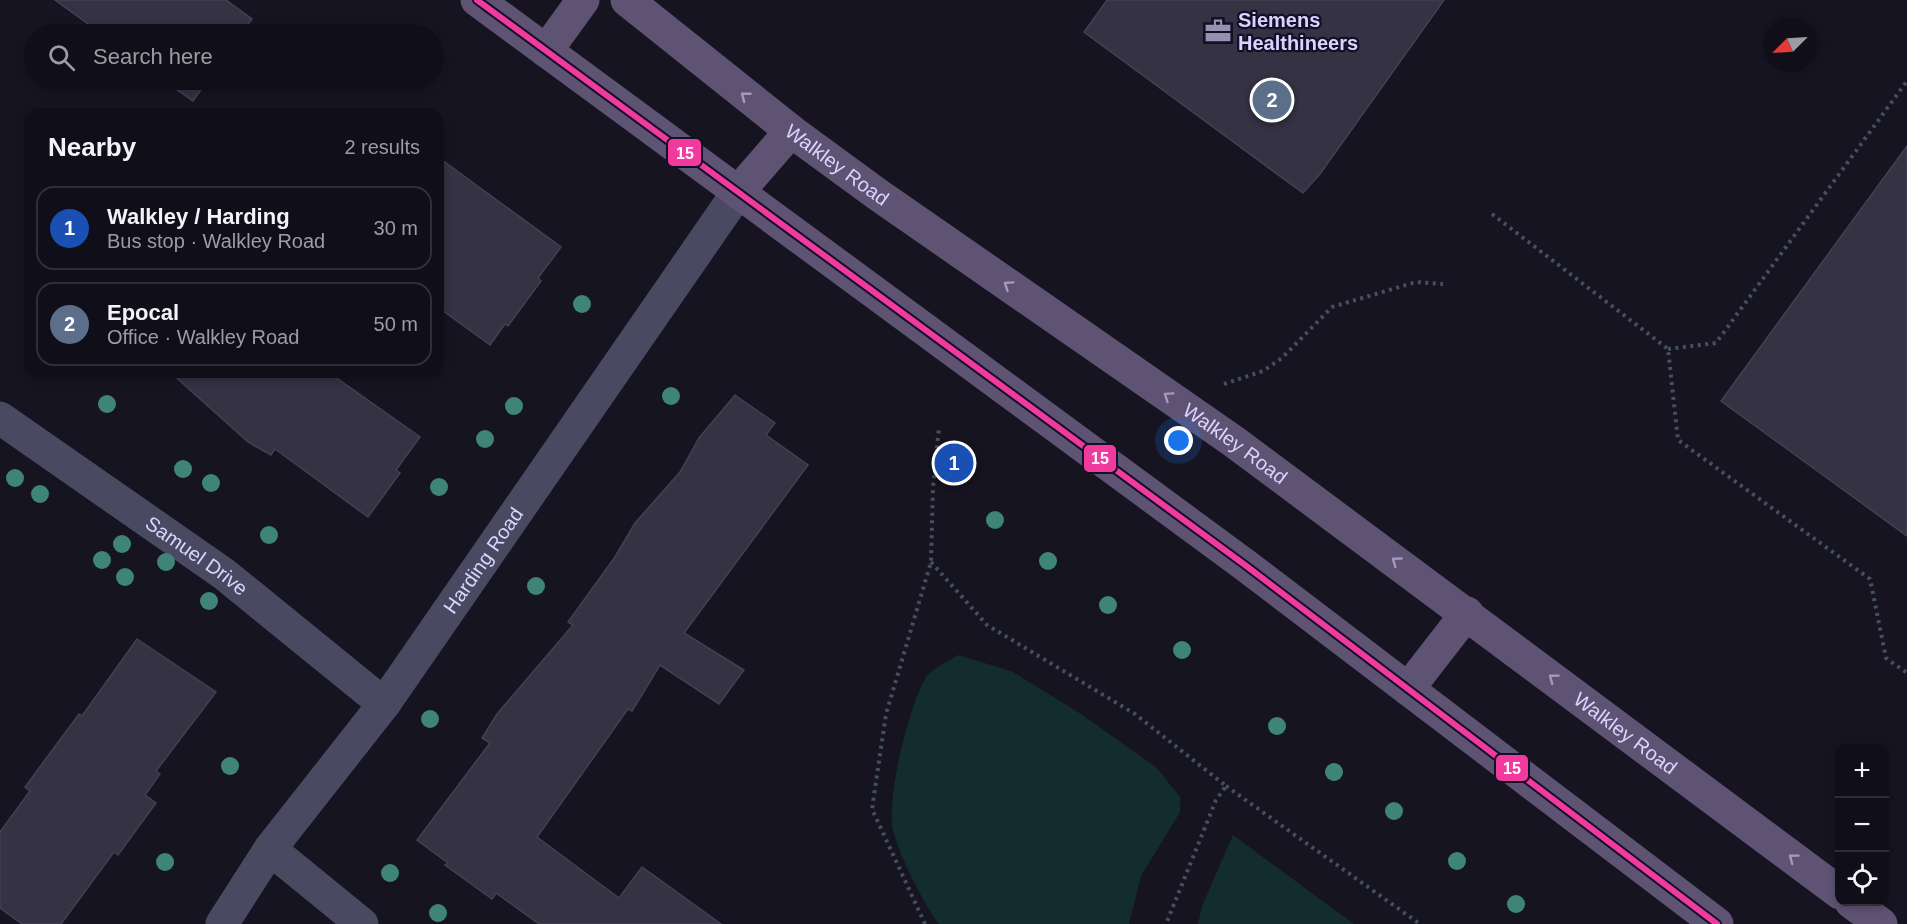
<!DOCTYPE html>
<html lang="en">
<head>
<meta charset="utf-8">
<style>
  :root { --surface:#100f19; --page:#1e1d26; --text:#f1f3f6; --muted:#9c9ca2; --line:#302f38; --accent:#9591b1 }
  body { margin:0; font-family:Arial,sans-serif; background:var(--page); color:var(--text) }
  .controls { position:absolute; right:18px; bottom:18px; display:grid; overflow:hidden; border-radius:12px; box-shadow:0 3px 9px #0003 }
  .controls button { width:54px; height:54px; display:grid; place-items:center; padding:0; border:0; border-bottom:2px solid var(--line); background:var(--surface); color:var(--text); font:30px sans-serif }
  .compass { position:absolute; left:1763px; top:18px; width:54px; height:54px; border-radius:50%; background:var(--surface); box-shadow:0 3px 9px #0003; rotate:246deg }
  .you { position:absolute; left:1179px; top:441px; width:21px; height:21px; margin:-15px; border:4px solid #fff; border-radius:50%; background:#1a73e8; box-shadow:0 0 0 9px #1a73e833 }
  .badge { display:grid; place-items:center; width:39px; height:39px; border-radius:50%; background:var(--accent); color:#fff; font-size:20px; font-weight:700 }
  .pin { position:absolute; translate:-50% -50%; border:3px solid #fff; box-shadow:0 2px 6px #0006 }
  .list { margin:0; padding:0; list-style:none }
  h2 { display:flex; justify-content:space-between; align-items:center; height:78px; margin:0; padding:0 24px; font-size:26px }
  h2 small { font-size:20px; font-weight:400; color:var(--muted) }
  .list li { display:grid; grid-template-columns:39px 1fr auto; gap:18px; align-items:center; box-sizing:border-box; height:84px; margin:0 12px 12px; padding:0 12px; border:2px solid var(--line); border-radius:18px }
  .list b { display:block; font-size:22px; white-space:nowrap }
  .list p { margin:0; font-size:20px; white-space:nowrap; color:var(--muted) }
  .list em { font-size:20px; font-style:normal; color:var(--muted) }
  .icon { flex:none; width:33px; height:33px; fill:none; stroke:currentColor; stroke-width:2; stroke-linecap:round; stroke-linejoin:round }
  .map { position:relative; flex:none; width:1907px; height:924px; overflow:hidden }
  .search { position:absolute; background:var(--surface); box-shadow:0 3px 9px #0003; left:24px; top:24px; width:420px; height:66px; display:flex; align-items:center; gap:15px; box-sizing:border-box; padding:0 21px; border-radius:33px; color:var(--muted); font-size:22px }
  .panel { position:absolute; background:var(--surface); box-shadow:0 3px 9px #0003; left:24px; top:108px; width:420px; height:270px; border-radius:18px }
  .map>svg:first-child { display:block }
</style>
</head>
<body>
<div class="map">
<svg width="1907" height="924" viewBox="0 0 1907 924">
  <rect width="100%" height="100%" fill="#161421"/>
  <g fill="#132c2d">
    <path d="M958,655L1011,671L1075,710L1156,767L1180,797V812L1141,876L1129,924H939C923,903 899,855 893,830C886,798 909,707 925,679C930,669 949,661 958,655Z"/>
    <path d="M1233,835L1354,924H1198L1202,906Z"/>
  </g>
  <g fill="#343243" stroke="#433f54" stroke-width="1.5">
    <path d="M55,0H226L252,19L241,34H102Z"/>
    <path d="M1107,0H1444L1320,174L1303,193L1084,32Z"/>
    <path d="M163,80H208L193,101Z"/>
    <path d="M1907,146V536L1721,401Z"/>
    <path d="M438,157L561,247L538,278L541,281L508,326L505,324L490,345L438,307Z"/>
    <path d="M170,372H328L420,437L396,470L400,473L368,517L275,449L271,455L248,442Z"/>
    <path d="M735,395L775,423L766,435L808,465L684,633L744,670L719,704L660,665L632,711L628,709L537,837L619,898L642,867L721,924H539L496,893L492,899L445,865L448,863L417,840L490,743L482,738L497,714L573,625L568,622L615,557L635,523L680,472L699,438Z"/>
    <path d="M137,639L216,692L156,771L160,774L145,795L156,803L118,855L114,852L61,924H22L0,908V832L30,791L25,787L79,714L82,716Z"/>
  </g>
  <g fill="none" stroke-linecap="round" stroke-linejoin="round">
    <g stroke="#44505f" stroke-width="4" stroke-dasharray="3 4.5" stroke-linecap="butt">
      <path d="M1492,214L1668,349L1678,440L1870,579L1886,658L1907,673"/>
      <path d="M1668,349L1716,343L1907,81"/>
      <path d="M1224,384L1263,371L1282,358L1332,307L1416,282L1443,284"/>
      <path d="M931,562L987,625L1135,714L1226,786L1216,800L1166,924"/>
      <path d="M1226,786L1420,924"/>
      <path d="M925,924L872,809L886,714L931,562L933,487L939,427"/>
    </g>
    <g stroke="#4a4962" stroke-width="33">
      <path id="s1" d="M0,418L224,574L384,704"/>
      <path d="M270,849L362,924"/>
      <path id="s2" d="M222,924L270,849L384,704L738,192"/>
    </g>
    <g stroke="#5e5373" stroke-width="33">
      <path d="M477,0L1245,565L1717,924"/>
      <path id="s3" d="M627,0L791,131L877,194L1233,441L1840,893"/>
      <path d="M546,51L583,0"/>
      <path d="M738,192L791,131"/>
      <path d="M1408,689L1467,613"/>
      <path d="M1851,902L1881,924"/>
    </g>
    <g stroke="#130f26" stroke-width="10">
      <path id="bus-1" d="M477,0L1245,565L1717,924"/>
    </g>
    <use href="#bus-1" stroke="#f13a9d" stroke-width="6"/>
  </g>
  <g fill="#3e8478">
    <circle cx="582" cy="304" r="9"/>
    <circle cx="671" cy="396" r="9"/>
    <circle cx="107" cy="404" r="9"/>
    <circle cx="514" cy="406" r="9"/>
    <circle cx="485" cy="439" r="9"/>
    <circle cx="183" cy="469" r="9"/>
    <circle cx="15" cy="478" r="9"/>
    <circle cx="211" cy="483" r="9"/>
    <circle cx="439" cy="487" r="9"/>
    <circle cx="40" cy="494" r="9"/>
    <circle cx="995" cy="520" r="9"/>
    <circle cx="269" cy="535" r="9"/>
    <circle cx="122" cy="544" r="9"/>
    <circle cx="102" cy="560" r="9"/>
    <circle cx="1048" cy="561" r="9"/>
    <circle cx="166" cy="562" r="9"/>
    <circle cx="125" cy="577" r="9"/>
    <circle cx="536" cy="586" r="9"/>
    <circle cx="209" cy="601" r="9"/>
    <circle cx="1108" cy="605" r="9"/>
    <circle cx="1182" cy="650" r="9"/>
    <circle cx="430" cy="719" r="9"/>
    <circle cx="1277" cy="726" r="9"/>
    <circle cx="230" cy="766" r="9"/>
    <circle cx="1334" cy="772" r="9"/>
    <circle cx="1394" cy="811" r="9"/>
    <circle cx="1457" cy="861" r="9"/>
    <circle cx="165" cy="862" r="9"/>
    <circle cx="390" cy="873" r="9"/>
    <circle cx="1516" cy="904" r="9"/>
    <circle cx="438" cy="913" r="9"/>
  </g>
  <defs><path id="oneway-chevron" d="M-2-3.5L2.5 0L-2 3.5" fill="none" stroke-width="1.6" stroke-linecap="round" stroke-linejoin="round" transform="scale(1.5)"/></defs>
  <g stroke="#a29ac0">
    <use href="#oneway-chevron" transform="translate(745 96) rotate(-142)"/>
    <use href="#oneway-chevron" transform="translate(1008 285) rotate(-145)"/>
    <use href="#oneway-chevron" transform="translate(1168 396) rotate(-145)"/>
    <use href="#oneway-chevron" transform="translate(1396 561) rotate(-144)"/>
    <use href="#oneway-chevron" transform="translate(1553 678) rotate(-143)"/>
    <use href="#oneway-chevron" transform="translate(1793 858) rotate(-143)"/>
  </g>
  <defs>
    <g id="office-bare" transform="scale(2.07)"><path d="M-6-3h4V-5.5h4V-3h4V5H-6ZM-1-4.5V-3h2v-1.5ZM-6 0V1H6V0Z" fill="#9591b1" stroke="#130f26" stroke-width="2.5" paint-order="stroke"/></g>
  </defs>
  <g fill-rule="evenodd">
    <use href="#office-bare" x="1218" y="31"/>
  </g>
  <g text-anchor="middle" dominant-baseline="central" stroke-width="4.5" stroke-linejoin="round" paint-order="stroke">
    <g font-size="20" font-weight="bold" fill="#d9d4ff" stroke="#130f26" text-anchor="start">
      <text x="1238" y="20">Siemens<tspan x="1238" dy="23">Healthineers</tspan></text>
    </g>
    <g font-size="20" fill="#d9d4ff" stroke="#130f26">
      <text stroke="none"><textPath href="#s3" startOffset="267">Walkley Road</textPath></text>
      <text stroke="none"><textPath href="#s3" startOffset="753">Walkley Road</textPath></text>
      <text stroke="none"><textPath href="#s1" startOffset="240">Samuel Drive</textPath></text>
      <text stroke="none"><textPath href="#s2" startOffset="448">Harding Road</textPath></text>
      <text stroke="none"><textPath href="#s3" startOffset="1239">Walkley Road</textPath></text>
    </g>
  </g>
  <g stroke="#130f26" stroke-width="2">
    <rect x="667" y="138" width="35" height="29" rx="6" fill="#f13a9d"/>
    <rect x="1083" y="444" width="34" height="29" rx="6" fill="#f13a9d"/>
    <rect x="1495" y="754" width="34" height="28" rx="6" fill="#f13a9d"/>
  </g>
  <g font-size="16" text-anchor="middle" font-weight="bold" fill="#fff">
    <text x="685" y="159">15</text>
    <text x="1100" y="464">15</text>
    <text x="1512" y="774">15</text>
  </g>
</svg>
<div class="controls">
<button>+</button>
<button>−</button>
<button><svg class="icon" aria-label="locate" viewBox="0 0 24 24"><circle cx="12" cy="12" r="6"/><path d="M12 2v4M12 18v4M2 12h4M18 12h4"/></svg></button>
</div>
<svg class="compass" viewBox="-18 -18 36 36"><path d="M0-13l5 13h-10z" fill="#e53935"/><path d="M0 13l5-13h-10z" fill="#9c9ca2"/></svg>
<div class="you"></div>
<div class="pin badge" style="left:954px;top:463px;background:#1a4fb4">1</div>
<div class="pin badge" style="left:1272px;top:100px;background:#5c6f8a">2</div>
<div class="search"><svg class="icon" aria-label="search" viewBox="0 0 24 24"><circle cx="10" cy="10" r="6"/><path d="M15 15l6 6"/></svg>Search here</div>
<section class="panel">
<h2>Nearby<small>2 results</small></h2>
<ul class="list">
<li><span class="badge" style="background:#1a4fb4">1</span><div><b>Walkley / Harding</b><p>Bus stop · Walkley Road</p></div><em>30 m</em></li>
<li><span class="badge" style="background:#5c6f8a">2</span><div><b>Epocal</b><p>Office · Walkley Road</p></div><em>50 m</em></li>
</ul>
</section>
</div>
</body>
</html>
